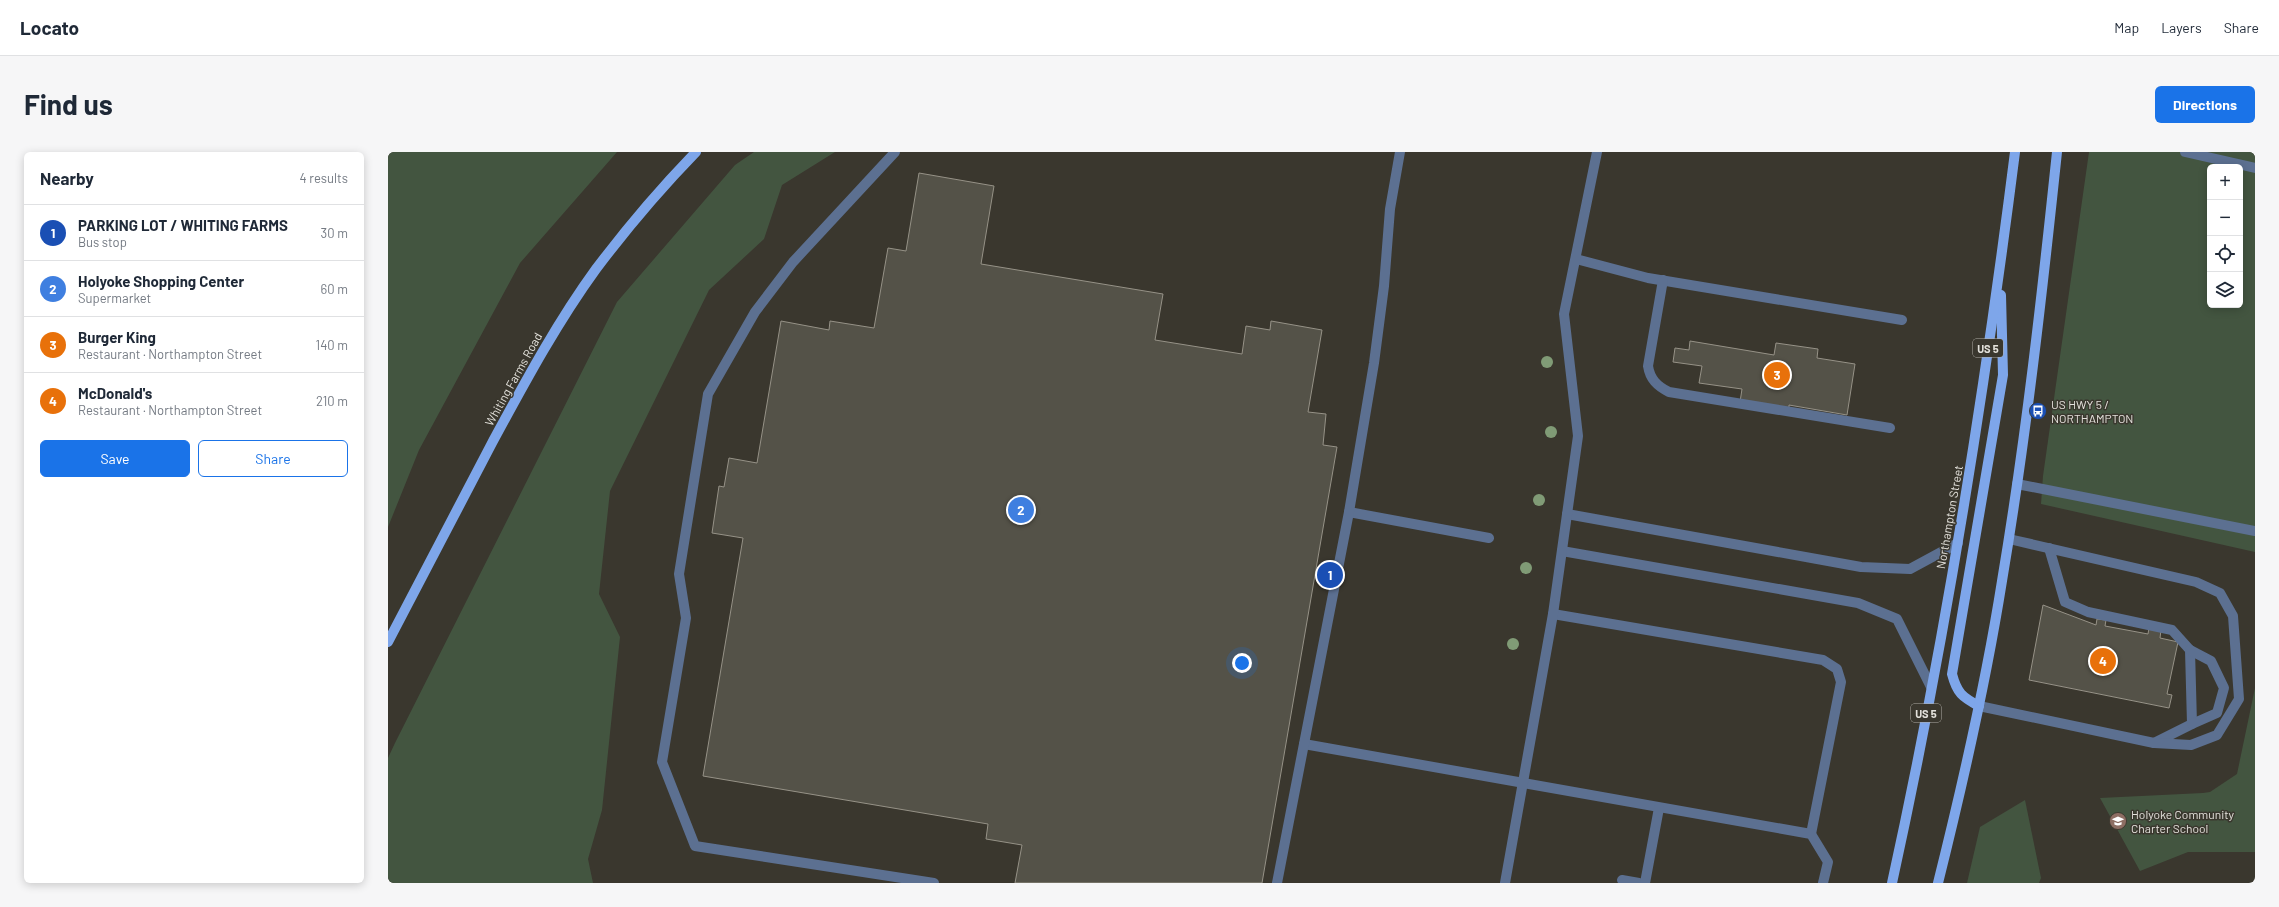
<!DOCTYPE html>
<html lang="en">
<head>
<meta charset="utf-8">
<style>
  :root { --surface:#fff; --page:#f6f6f7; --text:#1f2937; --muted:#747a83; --line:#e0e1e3; --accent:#1a73e8 }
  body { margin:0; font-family:Barlow,sans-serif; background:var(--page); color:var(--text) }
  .controls { position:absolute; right:12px; top:12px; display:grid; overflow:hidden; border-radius:6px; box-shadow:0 2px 10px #0003 }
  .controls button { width:36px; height:36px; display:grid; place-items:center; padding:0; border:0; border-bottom:1px solid var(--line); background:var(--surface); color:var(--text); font:20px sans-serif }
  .you { position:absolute; left:854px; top:511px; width:14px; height:14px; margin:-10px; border:3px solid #fff; border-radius:50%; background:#1a73e8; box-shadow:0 0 0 6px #1a73e833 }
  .badge { display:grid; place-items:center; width:26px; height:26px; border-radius:50%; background:var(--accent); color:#fff; font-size:13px; font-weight:700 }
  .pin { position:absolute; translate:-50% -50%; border:2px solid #fff; box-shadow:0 1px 4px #0006 }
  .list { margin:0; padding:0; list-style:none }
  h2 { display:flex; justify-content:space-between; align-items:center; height:52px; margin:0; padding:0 16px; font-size:17px }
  h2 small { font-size:13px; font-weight:400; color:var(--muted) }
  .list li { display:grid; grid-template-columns:26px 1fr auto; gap:12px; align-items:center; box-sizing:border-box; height:56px; padding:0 16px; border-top:1px solid var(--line) }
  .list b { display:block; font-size:15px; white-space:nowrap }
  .list p { margin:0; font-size:13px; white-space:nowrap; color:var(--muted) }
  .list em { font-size:13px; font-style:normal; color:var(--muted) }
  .actions { display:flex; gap:8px; padding:12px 16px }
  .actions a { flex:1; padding:9px 0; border:1px solid var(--accent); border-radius:6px; text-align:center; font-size:14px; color:var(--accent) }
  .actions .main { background:var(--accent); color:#fff }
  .icon { flex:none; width:22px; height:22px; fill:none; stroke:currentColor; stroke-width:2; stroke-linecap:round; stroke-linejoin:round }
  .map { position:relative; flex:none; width:1867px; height:731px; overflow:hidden; border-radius:6px }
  header { display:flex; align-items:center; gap:24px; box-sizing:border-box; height:56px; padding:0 20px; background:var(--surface); border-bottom:1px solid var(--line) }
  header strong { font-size:19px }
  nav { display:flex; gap:22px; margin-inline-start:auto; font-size:14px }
  .intro { display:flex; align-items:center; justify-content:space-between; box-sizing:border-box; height:96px; padding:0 24px }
  h1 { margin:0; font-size:28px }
  .button { padding:10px 18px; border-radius:6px; background:var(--accent); color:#fff; font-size:14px; font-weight:700 }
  main { display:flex; gap:24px; padding:0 24px }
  aside { flex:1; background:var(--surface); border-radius:6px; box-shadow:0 2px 10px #0003 }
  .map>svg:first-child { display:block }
</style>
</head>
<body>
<header>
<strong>Locato</strong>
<nav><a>Map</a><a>Layers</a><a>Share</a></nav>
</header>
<div class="intro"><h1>Find us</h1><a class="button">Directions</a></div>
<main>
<aside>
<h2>Nearby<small>4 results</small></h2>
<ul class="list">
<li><span class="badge" style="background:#1a4fb4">1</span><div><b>PARKING LOT / WHITING FARMS</b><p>Bus stop</p></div><em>30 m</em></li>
<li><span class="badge" style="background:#3f7fe0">2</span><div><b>Holyoke Shopping Center</b><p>Supermarket</p></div><em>60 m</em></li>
<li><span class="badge" style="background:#e8710a">3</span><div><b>Burger King</b><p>Restaurant · Northampton Street</p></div><em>140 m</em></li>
<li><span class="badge" style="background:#e8710a">4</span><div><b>McDonald's</b><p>Restaurant · Northampton Street</p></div><em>210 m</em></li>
</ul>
<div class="actions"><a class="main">Save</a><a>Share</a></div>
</aside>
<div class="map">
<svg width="1867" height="731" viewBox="0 0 1867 731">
  <rect width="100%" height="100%" fill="#3a372e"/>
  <g fill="#435540" fill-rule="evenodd">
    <path d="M0,0H229L132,111L31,298L0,375Z"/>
    <path d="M366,0H447L394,33L376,87L321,138L222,339L211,442L232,485L214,658L200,707L205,731H0V606L7,591L229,150L347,13Z"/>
    <path d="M1701,0H1867V400L1653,352L1655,324ZM1822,15H1852V153H1822Z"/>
    <path d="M1867,536V700H1800L1752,719L1712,646L1815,641L1822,640L1849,622Z"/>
    <path d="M1637,648L1653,726L1651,731H1579L1592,675Z"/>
  </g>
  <g fill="#545248" stroke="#969287">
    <path d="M531,21L606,34L593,112L775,142L767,188L854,202L858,174L882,178L883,169L934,178L920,260L938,262L935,293L949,295L874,731H627L634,693L598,687L600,672L315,624L355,386L324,381L331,334L336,335L341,306L369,311L393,169L441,178L442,169L486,176L500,96L518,99Z"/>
    <path d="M1302,189L1386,203L1388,191L1430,197L1429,206L1467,212L1459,263L1401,253V258L1352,250L1354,237L1311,231L1314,214L1285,210L1287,196L1301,198Z"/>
    <path d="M1655,453L1708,473L1709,467L1718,468L1717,474L1760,482L1761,476L1773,478L1772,486L1790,490L1779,542L1784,543L1781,556L1641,528Z"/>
  </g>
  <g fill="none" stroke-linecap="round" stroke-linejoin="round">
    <g stroke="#5c7091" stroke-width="10">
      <path d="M507,0L405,110L367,160L320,242L291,422L298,466L274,610L307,694L546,731"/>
      <path d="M1797,0L1867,16"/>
      <path d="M1188,107L1260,126L1514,168"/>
      <path d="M1275,128L1260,214C1262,227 1269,234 1281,240L1502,276"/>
      <path d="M1629,332L1867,379"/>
      <path d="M961,360L1101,386"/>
      <path d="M1179,362L1473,415L1522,417L1570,391"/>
      <path d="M1661,396L1677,450L1700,460L1784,478L1802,498L1804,572L1766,591"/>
      <path d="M1174,399L1470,451L1509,467L1543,535"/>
      <path d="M1165,462L1435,508L1449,517L1453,530L1423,682"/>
      <path d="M1802,498L1823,509L1836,536L1829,561L1804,572"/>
      <path d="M1591,554L1766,591L1803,593L1829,583L1851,547L1845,464L1832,441L1808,430L1621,387"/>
      <path d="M916,592L1423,682L1440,710L1435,731"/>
      <path d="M1234,728L1251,731"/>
      <path d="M889,731L961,360L986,211L996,134L1002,57L1012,0"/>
      <path d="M1117,731L1165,462L1190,284L1176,162L1209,0"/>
      <path d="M1257,731L1271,656"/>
    </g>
    <g stroke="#7ea6ea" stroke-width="10">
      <path d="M0,490C35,424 69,357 104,291C136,232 168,172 208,117C239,76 272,37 308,0"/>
      <path d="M1591,554C1574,545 1569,541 1564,522L1615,223L1613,143"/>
      <path d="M1504,731C1557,490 1596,245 1627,0"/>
      <path d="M1550,731C1575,631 1598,530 1614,429C1638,286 1654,143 1669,0"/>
    </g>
  </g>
  <g fill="#809b76">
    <circle cx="1159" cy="210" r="6"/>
    <circle cx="1163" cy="280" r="6"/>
    <circle cx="1151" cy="348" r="6"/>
    <circle cx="1138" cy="416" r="6"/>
    <circle cx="1125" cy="492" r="6"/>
  </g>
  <defs>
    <g id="bus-disc" transform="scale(0.9)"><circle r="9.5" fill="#1a4fb4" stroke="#3a372e"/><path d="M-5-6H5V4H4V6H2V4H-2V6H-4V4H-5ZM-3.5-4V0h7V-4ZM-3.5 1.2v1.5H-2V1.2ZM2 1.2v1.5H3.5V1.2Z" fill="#fff"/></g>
    <g id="school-disc" transform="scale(0.9)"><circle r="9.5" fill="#8d6e63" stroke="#3a372e"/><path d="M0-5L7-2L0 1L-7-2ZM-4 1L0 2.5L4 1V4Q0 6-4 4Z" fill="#fff"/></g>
  </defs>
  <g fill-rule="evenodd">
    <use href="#bus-disc" x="1650" y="259"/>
    <use href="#school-disc" x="1730" y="669"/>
  </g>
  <g text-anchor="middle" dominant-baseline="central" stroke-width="3" stroke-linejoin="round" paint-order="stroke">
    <g fill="#3a372e" stroke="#b0aea7" stroke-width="1">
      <rect x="1585" y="187" width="30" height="18" rx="3"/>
      <rect x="1523" y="552" width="30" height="18" rx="3"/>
    </g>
    <g font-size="11" font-weight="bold" fill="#e3e1db">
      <text x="1600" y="196">US 5</text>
      <text x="1538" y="561">US 5</text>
    </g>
    <g font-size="12" fill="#e3e1db" stroke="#3a372e">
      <text transform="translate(125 227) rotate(-61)">Whiting Farms Road</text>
      <text transform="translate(1561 365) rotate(-80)">Northampton Street</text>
    </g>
    <g font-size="12" fill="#e3e1db" stroke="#3a372e" text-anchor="start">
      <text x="1663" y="252">US HWY 5 /<tspan x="1663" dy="14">NORTHAMPTON</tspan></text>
      <text x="1743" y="662">Holyoke Community<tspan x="1743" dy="14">Charter School</tspan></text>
    </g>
  </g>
</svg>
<div class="controls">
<button>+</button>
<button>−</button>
<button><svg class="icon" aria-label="locate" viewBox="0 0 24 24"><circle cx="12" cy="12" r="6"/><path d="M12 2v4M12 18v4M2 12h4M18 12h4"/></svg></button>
<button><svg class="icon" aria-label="layers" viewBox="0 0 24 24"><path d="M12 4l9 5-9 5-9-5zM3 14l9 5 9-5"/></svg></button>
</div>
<div class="you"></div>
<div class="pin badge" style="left:942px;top:423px;background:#1a4fb4">1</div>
<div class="pin badge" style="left:633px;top:358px;background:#3f7fe0">2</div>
<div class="pin badge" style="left:1389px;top:223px;background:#e8710a">3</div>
<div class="pin badge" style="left:1715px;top:509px;background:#e8710a">4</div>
</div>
</main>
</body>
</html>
